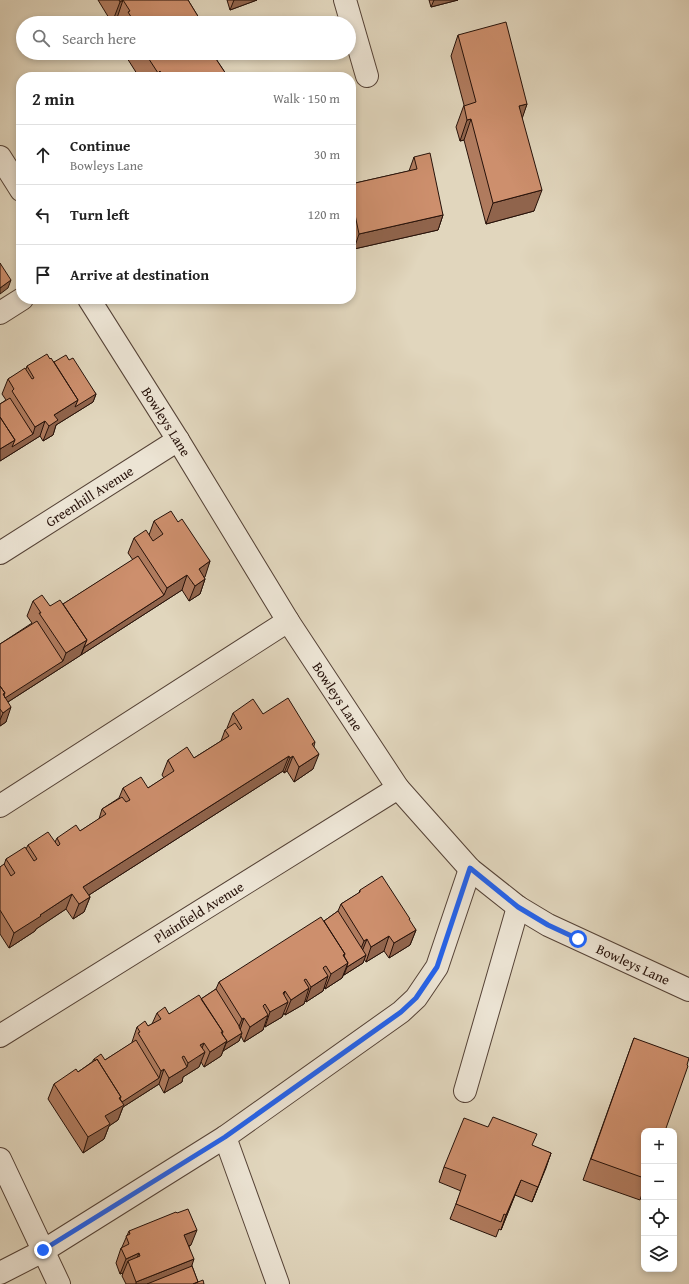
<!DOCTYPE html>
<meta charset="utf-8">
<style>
body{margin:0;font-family:"Gentium Book Plus",serif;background:#f6f6f6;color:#222}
.controls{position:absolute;right:12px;bottom:12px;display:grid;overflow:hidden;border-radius:8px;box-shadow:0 2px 6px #0003}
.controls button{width:36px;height:36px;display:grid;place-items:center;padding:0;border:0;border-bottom:1px solid #e0e0e0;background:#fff;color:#222;font:20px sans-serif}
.stop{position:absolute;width:12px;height:12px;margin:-9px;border:3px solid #2563eb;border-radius:50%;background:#fff}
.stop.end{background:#2563eb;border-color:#fff;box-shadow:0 1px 4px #0008}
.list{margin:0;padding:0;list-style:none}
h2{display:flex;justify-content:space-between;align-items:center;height:52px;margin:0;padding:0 16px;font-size:17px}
h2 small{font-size:13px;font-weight:400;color:#767676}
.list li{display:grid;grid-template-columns:26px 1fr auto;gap:12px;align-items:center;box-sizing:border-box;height:60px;padding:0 16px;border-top:1px solid #e0e0e0}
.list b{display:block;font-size:15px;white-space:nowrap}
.list p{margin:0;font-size:13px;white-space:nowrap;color:#767676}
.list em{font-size:13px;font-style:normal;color:#767676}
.icon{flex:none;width:22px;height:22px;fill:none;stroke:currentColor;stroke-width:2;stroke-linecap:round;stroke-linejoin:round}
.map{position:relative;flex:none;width:689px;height:1284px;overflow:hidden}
.search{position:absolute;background:#fff;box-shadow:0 2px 6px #0003;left:16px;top:16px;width:340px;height:44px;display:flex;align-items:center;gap:10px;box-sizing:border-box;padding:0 14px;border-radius:22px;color:#767676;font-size:15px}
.panel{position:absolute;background:#fff;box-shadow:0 2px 6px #0003;left:16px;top:72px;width:340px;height:232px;border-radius:16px}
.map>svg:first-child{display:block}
</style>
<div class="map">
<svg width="689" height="1284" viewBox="0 0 689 1284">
<rect width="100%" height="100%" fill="#e1d6bd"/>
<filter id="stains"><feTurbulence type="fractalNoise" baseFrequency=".005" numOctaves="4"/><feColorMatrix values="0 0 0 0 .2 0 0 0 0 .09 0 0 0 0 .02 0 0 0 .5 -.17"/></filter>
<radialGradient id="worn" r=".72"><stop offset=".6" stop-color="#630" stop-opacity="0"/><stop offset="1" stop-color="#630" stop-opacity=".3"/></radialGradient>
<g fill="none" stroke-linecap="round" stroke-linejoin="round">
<defs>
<g id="minor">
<path d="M345 0 367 76"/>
<path d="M0 157 21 190"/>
<path id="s1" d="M89 299 178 440 288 621 398 788 470 869 518 907 548 925 689 990"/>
<path d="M0 313 22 299"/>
<path id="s2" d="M0 553 178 440"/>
<path d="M0 806 288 621"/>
<path id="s3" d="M0 1036 398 788"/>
<path d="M465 1091 518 907"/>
<path d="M225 1137 278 1284"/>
<path d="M0 1159 59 1284"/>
<path d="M0 1273 43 1251 225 1137 401 1012 416 998 437 967 470 869"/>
</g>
</defs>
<use href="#minor" stroke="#554236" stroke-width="24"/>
<use href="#minor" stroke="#ece4d4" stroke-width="22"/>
</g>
<path fill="#b07b5e" stroke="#261109" d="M98 0H188L199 18 198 23H117L116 21 112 23Z
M227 0H257L230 10Z
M429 0H458L431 7Z
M458 35 527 104 522 117 534 211 486 224 464 140 460 141 456 127 464 105 451 56Z
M129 53H212L228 77H139L127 58Z
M414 157 443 215 438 230 354 249 351 236V184L409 171Z
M50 359 54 362 69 360 96 394 93 402 56 425 53 435 43 441 40 436 0 461V404L6 400 2 394 8 379 26 369 27 366Z
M154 521 178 522 210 561 204 577 205 579 200 594 189 601 182 590 8 702 6 722 0 726V644L32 623 27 616 33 601 50 606 63 604 133 560 128 553 134 538 149 535Z
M233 713 263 714 315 742 314 746 313 769 294 782 287 771 284 773 283 771 89 895 90 897 84 912 73 919 66 909 36 929 35 931 9 948 0 934V867L4 865 6 859 26 849 28 845 55 842 57 838 80 831 99 819 102 809 119 798 123 788H148L164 778 162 775 168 760 194 758 221 741 225 730 228 729 227 728Z
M360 890 409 921 416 930 410 945 389 958 384 951 366 962 364 959 363 963 344 975V974L342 978 325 989 324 987 323 991 306 1002 305 1001 304 1004 285 1015 284 1013 282 1017 265 1027 264 1026 263 1030 244 1042 241 1036 239 1041 223 1051 221 1056 204 1067 201 1062 199 1067 183 1077 182 1082 164 1093 159 1084 156 1086 123 1107 118 1120 109 1126 104 1139 83 1153 48 1099 54 1084 78 1072 92 1062 94 1059 105 1060 132 1043V1042L137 1027 148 1026 152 1024 157 1013 169 1014 201 999 216 989 219 982 324 921 338 911 341 904 359 893Z
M634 1038 687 1065 644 1131V1188L640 1200 583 1180Z
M532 1146 551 1153 532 1202 515 1195 501 1230 499 1229 496 1237 450 1219 461 1191 439 1182 444 1167Z
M129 1231 191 1245 189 1246 192 1266 198 1282 204 1284H126L122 1276 123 1273 120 1274 116 1263 121 1248 122 1247Z"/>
<path fill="#90644c" stroke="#261109" d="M123 0 116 21 112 23 120 2Z
M234 0H257L230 10Z
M434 0H458L431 7Z
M199 18 198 23H193Z
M160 71 158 77H156L158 73Z
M527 104 520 125 519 106Z
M471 119 464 140 460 141 467 120Z
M542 190 534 211 486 224 493 203Z
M443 215 438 230 354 249 359 234Z
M11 280 8 288 0 294V288Z
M96 394 93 402 56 425 53 435 43 441 49 426 54 415 78 400Z
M45 421 40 436 0 461V449L15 440 33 434 35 427Z
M210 561 205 577 193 584 199 569Z
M187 575 182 590 81 655 84 647 164 595 167 588Z
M205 579 200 594 189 601 195 586Z
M87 640 81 655 0 707 3 694 63 661 66 653Z
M11 707 6 722 0 726V720L3 713Z
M319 754 313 769 294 782 299 767Z
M289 756 283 771 78 902 83 887Z
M293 756 287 771 284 773 290 758Z
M72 894 66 909 36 929 35 931 9 948 14 933 40 915Z
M90 897 84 912 73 919 79 904Z
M416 930 410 945 389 958 394 943Z
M389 936 384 951 366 962 371 947Z
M367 939 361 954 358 956 364 941Z
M345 954 348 963 342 978 325 989 331 974 343 955Z
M366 955 363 963 344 975 347 967Z
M328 976 323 991 306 1002 311 987Z
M309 988 304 1004 285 1015 291 1000Z
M285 991 280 1006 288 1002 282 1017 265 1027 270 1012 283 993Z
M268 1015 263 1030 244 1042 250 1027Z
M244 1018 239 1033 236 1034 242 1019Z
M242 1033 239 1041 223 1051 226 1043Z
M227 1041 221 1056 204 1067 210 1052Z
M204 1043 199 1056 205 1052 199 1067 183 1077 182 1082 164 1093 169 1078 187 1067 188 1063 200 1045Z
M164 1069 159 1084 123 1107 118 1120 109 1126 104 1139 83 1153 88 1137 119 1098 121 1097 118 1104 159 1078 161 1071Z
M551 1153 546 1168 532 1202 538 1187Z
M521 1180 501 1230 506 1215Z
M197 1230 191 1245 179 1250 184 1235Z
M139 1253 133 1268 128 1261 123 1273 120 1274 126 1259Z
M194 1259 189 1274 147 1284H136V1282Z"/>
<path fill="#cd8f6d" stroke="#261109" d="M119 0H188L199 18 193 23H135L128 12 130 11 123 0 120 2Z
M506 22 527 104 519 106 542 190 493 203 471 119 467 120 464 106 476 102 458 35Z
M145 53H212L228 77H164L160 71 158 73Z
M430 153 443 215 359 234 351 195V184L417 169 414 157Z
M0 263 11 280 0 288Z
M47 354 50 359 51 358 78 400 54 415 58 420 49 426 45 421 35 427 12 391 14 389 8 379 25 368 32 379 34 378 27 366Z
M66 355 69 360 73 358 96 394 75 407 78 400 54 362Z
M10 398 33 434 12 447 15 440 0 417V404Z
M0 417 15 440 0 449Z
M171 511 178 522 182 519 210 561 199 569 205 579 195 586 187 575 167 588 134 538 146 530 153 541 163 534 154 521Z
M138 556 164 595 84 647 87 640 63 604Z
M42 595 50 606 60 600 87 640 66 653 39 613H41L33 601Z
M37 621 63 661 5 698 4 695 5 693 0 686V644Z
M0 686 5 693 3 694 11 707 3 713 0 709Z
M288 698 315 742 312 744 319 754 299 767 293 756 290 758 289 756 83 887 90 897 79 904 72 894 40 915 41 916 14 933 0 910V867L4 864 11 876 15 873 6 859 25 847 34 861 37 859 28 845 48 832 58 846 60 844 57 838 76 825 80 831 106 814 102 809 122 797 126 802 130 800 123 788 141 777 148 788 174 771 168 760 187 747 194 758 229 736 225 730 235 723 240 730 242 728 233 713 253 699 263 714Z
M382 876 410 919H409L416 930 394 943 389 936 371 947 367 939 364 941 341 904 360 892V890Z
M338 911 366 955 347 967V966L348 963 344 956 345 954 324 921Z
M321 917 345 954 343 955 348 963 331 974 326 966 324 967 323 968 328 976 311 987 306 979 304 980 309 988 291 1000 285 991 283 993 288 1002 270 1012 265 1004 263 1006 268 1015 250 1027 244 1018 242 1019 219 982Z
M216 989 239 1026V1027L242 1033 226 1043 227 1041 222 1034 223 1032 201 999Z
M199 995 223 1032H221L227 1041 210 1052 204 1043 200 1045 205 1052 188 1063 184 1056 182 1057 187 1067 169 1078 164 1069 161 1071 138 1033 140 1032 137 1027 145 1021 148 1026 161 1019 157 1013 165 1007 169 1014Z
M634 1038 689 1058 687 1065 688 1066 665 1131H644V1178L591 1159Z
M136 1040 159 1078 122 1102 120 1099 121 1097 97 1059 95 1061 94 1059 101 1054 105 1060Z
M97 1059 121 1097 119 1098 124 1105 105 1116 110 1124 88 1137 54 1084 76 1069 78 1072Z
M493 1117 537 1134 532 1145 551 1153 538 1187 521 1180 506 1215 504 1214 501 1222 456 1204 466 1175 444 1167 464 1118 488 1127Z
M188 1209 197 1230 184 1235 194 1259 136 1282 128 1261 140 1256 139 1253 126 1259 121 1248 129 1244 126 1236 130 1234 129 1231 176 1212 177 1213Z
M192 1266 198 1282 193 1284H147Z
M203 1280 204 1284H193Z"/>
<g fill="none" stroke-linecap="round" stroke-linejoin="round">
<path stroke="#2563eb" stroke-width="5" d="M43 1250 225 1137 401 1012 416 998 437 967 470 868 518 907 548 925 578 939"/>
</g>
<g text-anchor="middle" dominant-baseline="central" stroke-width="3" stroke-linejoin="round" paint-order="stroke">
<g font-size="14" fill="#261109" stroke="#ece4d4">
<text stroke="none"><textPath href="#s1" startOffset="145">Bowleys Lane</textPath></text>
<text stroke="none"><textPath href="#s2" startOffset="106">Greenhill Avenue</textPath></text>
<text stroke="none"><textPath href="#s1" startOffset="469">Bowleys Lane</textPath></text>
<text stroke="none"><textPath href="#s3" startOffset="234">Plainfield Avenue</textPath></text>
<text stroke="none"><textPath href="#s1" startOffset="877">Bowleys Lane</textPath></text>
</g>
</g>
<rect width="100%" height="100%" filter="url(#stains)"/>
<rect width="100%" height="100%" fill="url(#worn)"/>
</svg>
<div class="controls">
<button>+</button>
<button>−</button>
<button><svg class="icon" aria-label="locate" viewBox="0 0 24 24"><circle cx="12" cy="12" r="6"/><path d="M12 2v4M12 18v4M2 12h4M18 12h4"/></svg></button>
<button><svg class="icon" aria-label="layers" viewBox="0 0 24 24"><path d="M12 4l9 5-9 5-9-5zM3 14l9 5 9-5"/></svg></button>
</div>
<div class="stop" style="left:578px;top:939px"></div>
<div class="stop end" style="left:43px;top:1250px"></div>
<div class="search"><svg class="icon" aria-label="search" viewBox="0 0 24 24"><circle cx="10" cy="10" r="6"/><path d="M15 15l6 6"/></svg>Search here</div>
<section class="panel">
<h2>2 min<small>Walk · 150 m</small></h2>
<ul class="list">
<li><svg class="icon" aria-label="ahead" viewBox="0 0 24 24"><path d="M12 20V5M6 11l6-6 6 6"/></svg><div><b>Continue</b><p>Bowleys Lane</p></div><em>30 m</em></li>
<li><svg class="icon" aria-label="left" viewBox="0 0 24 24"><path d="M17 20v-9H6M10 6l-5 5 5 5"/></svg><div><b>Turn left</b></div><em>120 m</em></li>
<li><svg class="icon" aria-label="arrive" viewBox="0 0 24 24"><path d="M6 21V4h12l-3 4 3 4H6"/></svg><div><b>Arrive at destination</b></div></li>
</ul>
</section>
</div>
